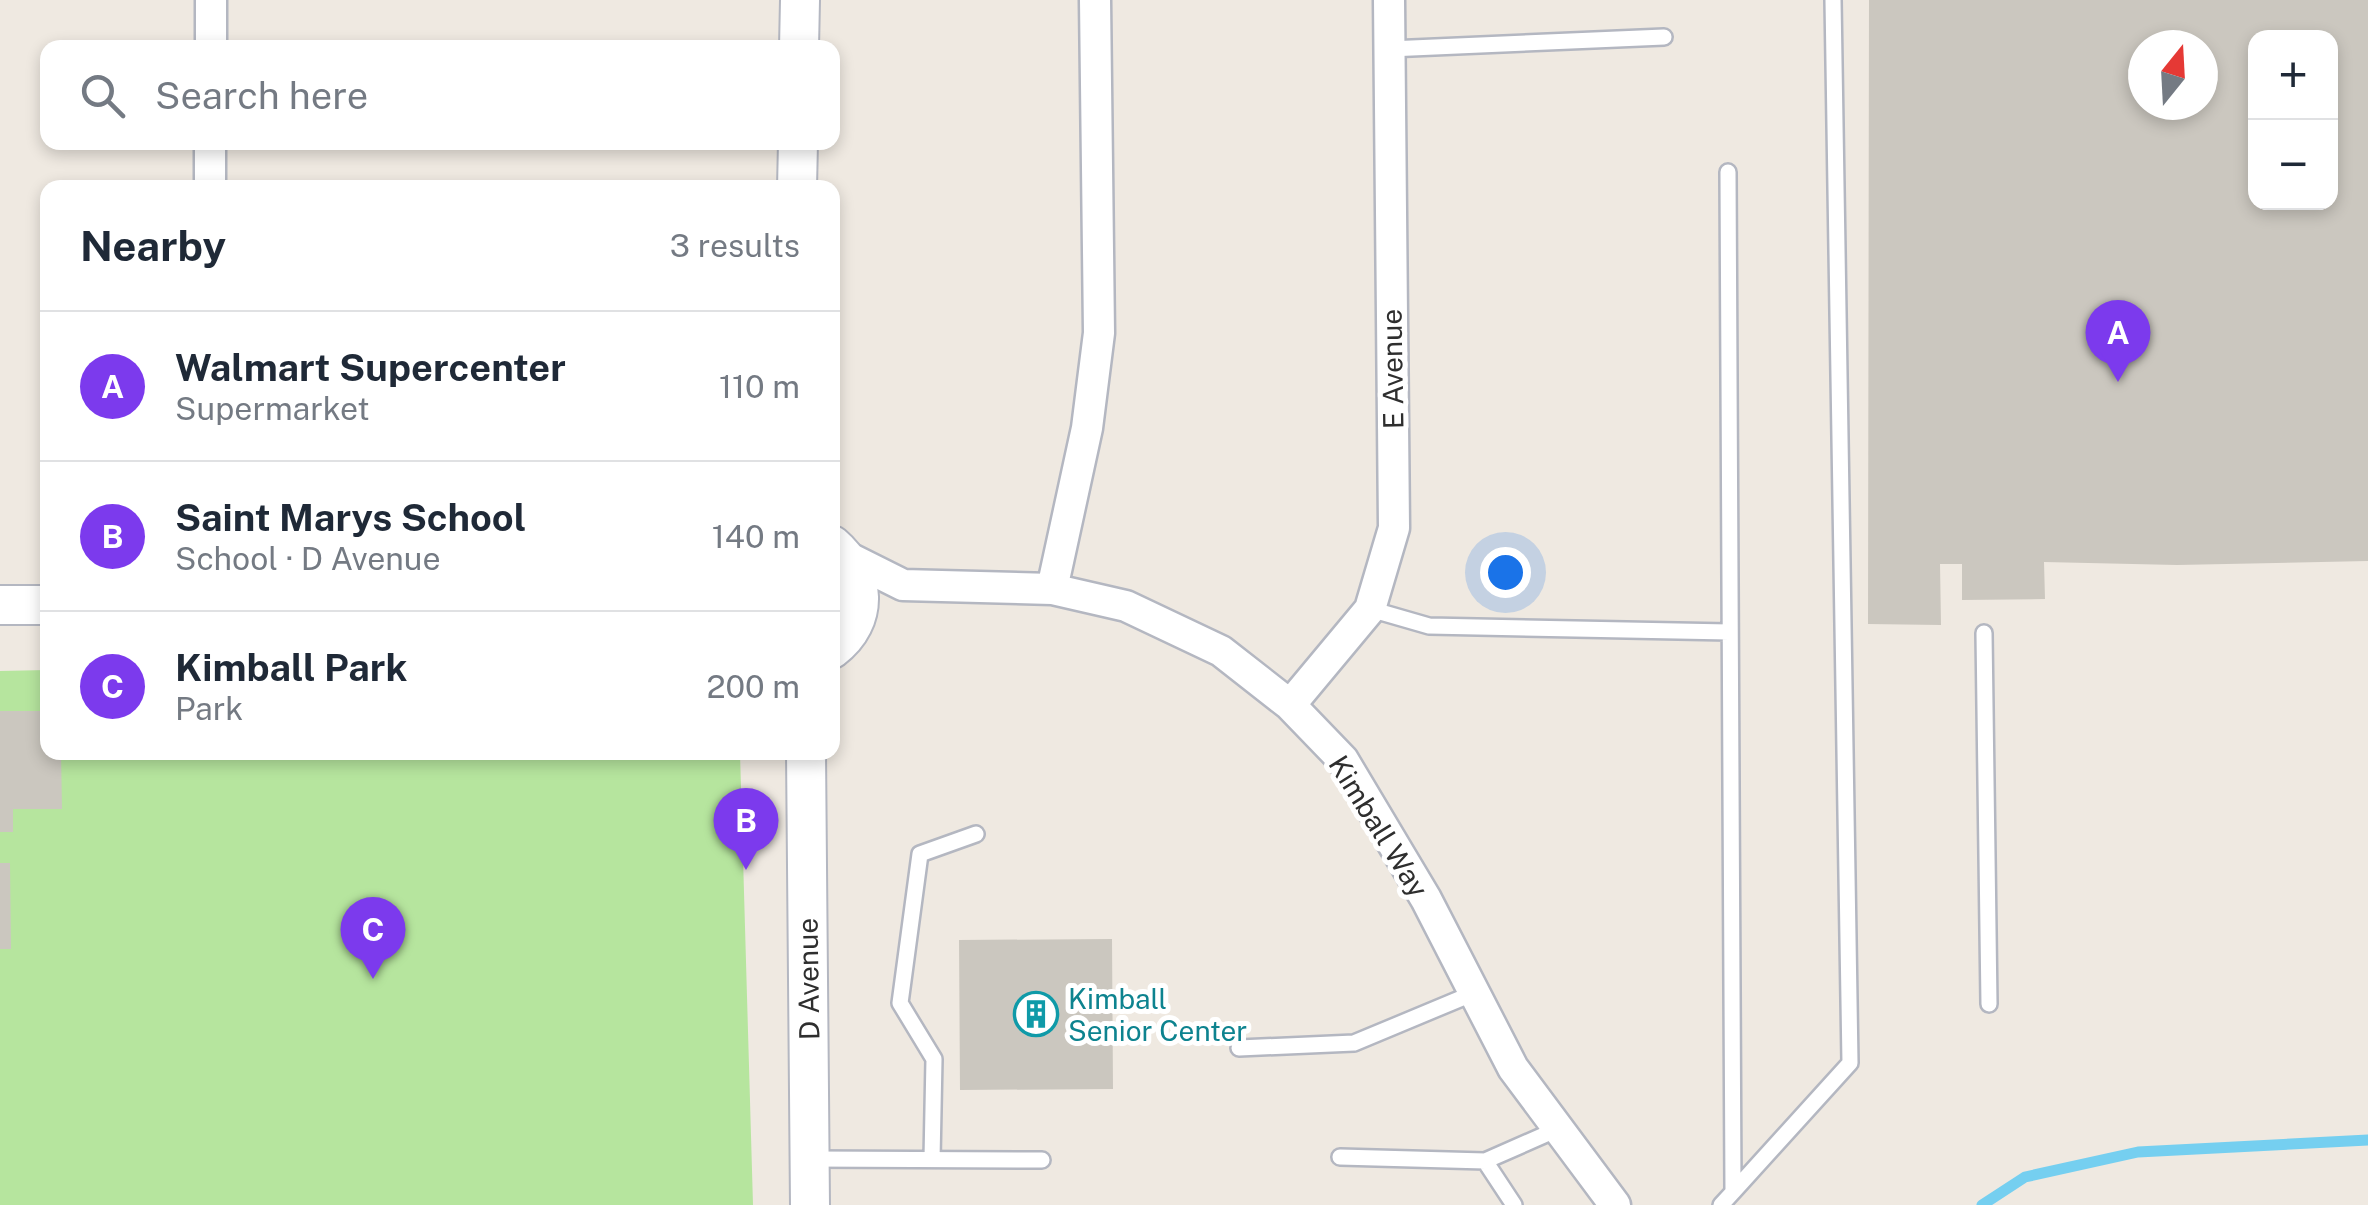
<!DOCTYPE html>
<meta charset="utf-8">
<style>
body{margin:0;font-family:"Public Sans",sans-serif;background:#f6f6f7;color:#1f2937}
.controls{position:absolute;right:30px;top:30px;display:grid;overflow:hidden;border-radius:20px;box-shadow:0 5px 15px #0003}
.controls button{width:90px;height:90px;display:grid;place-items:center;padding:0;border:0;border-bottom:2px solid #e0e1e3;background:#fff;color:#1f2937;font:50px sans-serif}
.compass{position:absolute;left:2128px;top:30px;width:90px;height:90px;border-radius:50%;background:#fff;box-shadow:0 5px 15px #0003;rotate:18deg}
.you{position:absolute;left:1505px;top:572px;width:35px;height:35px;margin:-25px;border:8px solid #fff;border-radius:50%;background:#1a73e8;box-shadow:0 0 0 15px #1a73e833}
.badge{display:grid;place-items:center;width:65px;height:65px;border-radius:50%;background:#7c3aed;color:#fff;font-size:32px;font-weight:700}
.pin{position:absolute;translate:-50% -82px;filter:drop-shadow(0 2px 5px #0008)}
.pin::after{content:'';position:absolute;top:52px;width:35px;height:30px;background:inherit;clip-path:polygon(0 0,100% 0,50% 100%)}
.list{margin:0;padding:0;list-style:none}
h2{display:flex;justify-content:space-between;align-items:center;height:130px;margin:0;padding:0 40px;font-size:42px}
h2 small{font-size:32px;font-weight:400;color:#747a83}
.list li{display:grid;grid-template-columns:65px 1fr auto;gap:30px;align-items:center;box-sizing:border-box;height:150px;padding:0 40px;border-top:2px solid #e0e1e3}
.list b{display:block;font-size:38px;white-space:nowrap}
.list p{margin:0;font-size:32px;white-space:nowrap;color:#747a83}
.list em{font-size:32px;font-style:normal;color:#747a83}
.icon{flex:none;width:55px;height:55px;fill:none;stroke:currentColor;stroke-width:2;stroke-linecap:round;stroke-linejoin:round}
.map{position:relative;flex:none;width:2368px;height:1205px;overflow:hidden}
.search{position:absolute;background:#fff;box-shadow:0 5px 15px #0003;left:40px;top:40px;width:800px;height:110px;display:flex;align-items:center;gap:25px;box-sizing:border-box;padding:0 35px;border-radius:20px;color:#747a83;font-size:38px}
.panel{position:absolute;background:#fff;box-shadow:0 5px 15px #0003;left:40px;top:180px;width:800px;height:580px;border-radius:20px}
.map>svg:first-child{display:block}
</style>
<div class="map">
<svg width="2368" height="1205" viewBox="0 0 2368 1205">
<rect width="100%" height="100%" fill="#efe9e1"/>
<path fill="#b6e59e" d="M47 670 48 752 740 753 753 1205H0V671Z"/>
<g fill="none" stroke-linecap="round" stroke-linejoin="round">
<path stroke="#75cff0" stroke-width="11" d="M1982 1205 2025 1177 2138 1152 2368 1140"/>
</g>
<path fill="#cbc7bf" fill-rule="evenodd" d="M1869 0H2368V561L2177 565 2044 562 2045 599 1962 600V564H1940L1941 625 1868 624ZM2256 38H2330V202H2256ZM2143 45H2203V105H2143Z
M0 711H44V742H48V752H61L62 809H13V832H0Z
M0 863H10L11 949H0Z
M1112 939 1113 1089 960 1090 959 940Z"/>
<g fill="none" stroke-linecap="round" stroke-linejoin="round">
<defs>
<path id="service" d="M1389 49 1664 37
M1370 609 1429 626 1729 632
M1984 633 1989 1004
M1239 1048 1354 1043 1474 993
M1340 1157 1485 1161 1560 1128
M811 1159 1042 1160
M932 1159 934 1059 900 1003 920 854 976 834
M1485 1161 1514 1205
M1733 1192 1850 1063 1833 0
M1721 1205 1733 1192 1728 172"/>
<path id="minor" d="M211 48V0
M210 188V142
M843 555 903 585 1052 589 1126 606 1221 651 1290 705 1343 760 1426 899 1513 1068 1615 1205
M1052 589 1087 428 1099 333 1095 0
M1290 705 1370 609 1394 528 1389 0"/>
<path id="tertiary" d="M799 48 800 0
M797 188 798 142
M832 545C866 574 870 620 832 649
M0 605H48
M806 752 810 1205"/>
</defs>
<use href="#service" stroke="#b4b7c1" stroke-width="20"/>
<use href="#minor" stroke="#b4b7c1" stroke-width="35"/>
<use href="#tertiary" stroke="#b4b7c1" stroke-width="42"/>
<use href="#service" stroke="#fff" stroke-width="15"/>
<use href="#minor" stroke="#fff" stroke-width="30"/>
<use href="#tertiary" stroke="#fff" stroke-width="38"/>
</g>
<defs>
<symbol id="building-ring" viewBox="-11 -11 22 22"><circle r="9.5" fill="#fff" stroke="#0f9aa8" stroke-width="1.5"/><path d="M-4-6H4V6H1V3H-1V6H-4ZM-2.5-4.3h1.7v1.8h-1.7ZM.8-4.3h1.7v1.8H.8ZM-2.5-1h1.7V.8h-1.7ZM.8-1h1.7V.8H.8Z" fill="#0f9aa8"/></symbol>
</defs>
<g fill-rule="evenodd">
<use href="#building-ring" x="1011" y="989" width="50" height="50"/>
</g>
<g text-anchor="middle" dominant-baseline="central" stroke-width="10" stroke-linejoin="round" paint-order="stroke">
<g font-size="28" fill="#2e2e2e" stroke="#fff">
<text transform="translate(1392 369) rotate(-91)">E Avenue</text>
<text transform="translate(1379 826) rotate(58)">Kimball Way</text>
<text transform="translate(808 979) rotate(-91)">D Avenue</text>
</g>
<g font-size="28" fill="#0d838f" stroke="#fff" text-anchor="start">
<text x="1068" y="998">Kimball<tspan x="1068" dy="32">Senior Center</tspan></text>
</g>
</g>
</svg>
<div class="controls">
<button>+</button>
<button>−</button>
</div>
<svg class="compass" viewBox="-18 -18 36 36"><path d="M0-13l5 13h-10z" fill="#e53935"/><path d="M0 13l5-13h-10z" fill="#747a83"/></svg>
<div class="you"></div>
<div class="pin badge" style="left:2118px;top:382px">A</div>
<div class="pin badge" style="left:746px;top:870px">B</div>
<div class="pin badge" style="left:373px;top:979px">C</div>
<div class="search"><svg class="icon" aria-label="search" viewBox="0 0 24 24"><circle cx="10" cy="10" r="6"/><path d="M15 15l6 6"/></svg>Search here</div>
<section class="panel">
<h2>Nearby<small>3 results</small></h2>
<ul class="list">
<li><span class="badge">A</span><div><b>Walmart Supercenter</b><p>Supermarket</p></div><em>110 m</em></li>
<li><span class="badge">B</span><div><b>Saint Marys School</b><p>School · D Avenue</p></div><em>140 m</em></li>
<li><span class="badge">C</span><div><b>Kimball Park</b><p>Park</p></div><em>200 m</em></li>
</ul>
</section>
</div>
